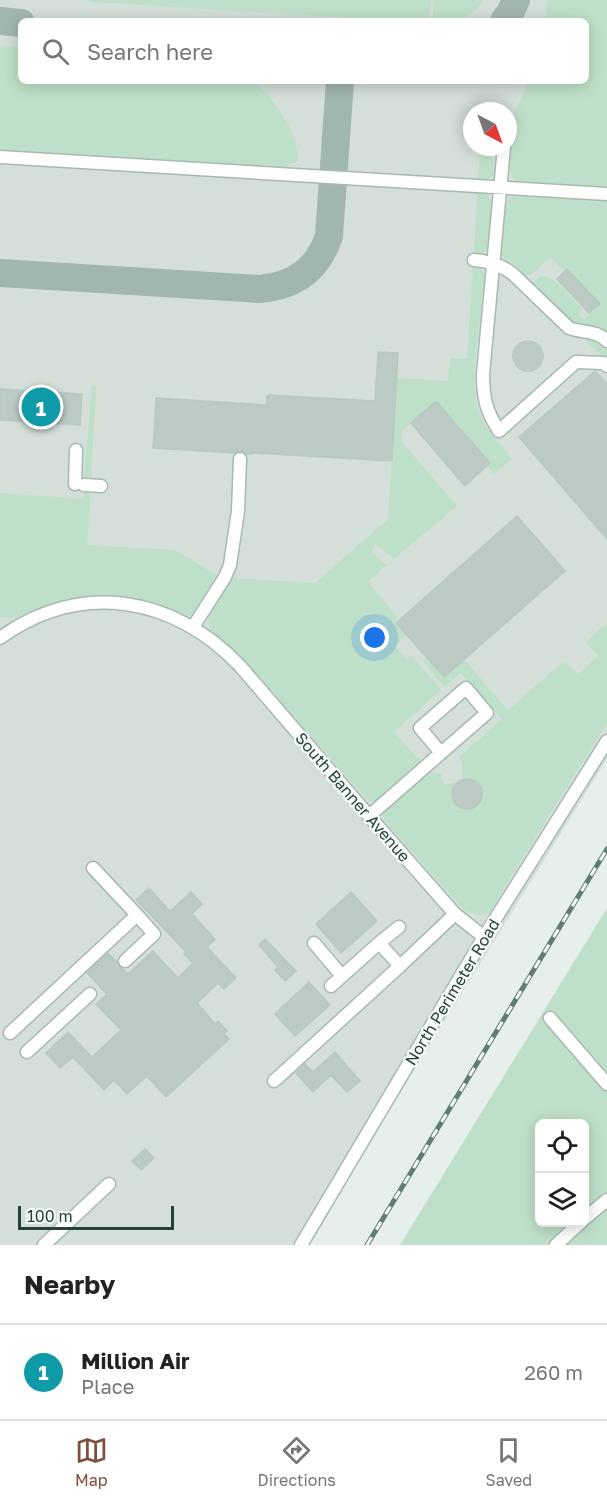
<!DOCTYPE html>
<style>
body{margin:0;font-family:"Golos Text",sans-serif;background:#f2f2f2;color:#222}
.controls{position:absolute;right:18px;bottom:18px;display:grid;overflow:hidden;border-radius:9px;box-shadow:0 3px 15px #0003}
.controls button{width:54px;height:54px;display:grid;place-items:center;padding:0;border:0;border-bottom:2px solid #e0e0e0;background:#fff;color:#222;font:30px sans-serif}
.compass{position:absolute;left:463px;top:102px;width:54px;height:54px;border-radius:50%;background:#fff;box-shadow:0 3px 15px #0003;rotate:139deg}
.scale{position:absolute;left:18px;bottom:15px;width:156px;box-sizing:border-box;padding-left:6px;border:3px solid #24423a;border-top:0;font-size:16px;line-height:21px;white-space:nowrap;color:#24423a;-webkit-text-stroke:4px #f7fbf9;paint-order:stroke}
.you{position:absolute;left:375px;top:638px;width:21px;height:21px;margin:-15px;border:4px solid #fff;border-radius:50%;background:#1a73e8;box-shadow:0 0 0 9px #1a73e833}
.badge{display:grid;place-items:center;width:39px;height:39px;border-radius:50%;background:#804e3d;color:#fff;font-size:20px;font-weight:700}
.pin{position:absolute;translate:-50% -50%;border:3px solid #fff;box-shadow:0 2px 6px #0006}
.list{margin:0;padding:0;list-style:none}
h2{display:flex;justify-content:space-between;align-items:center;height:78px;margin:0;padding:0 24px;font-size:26px}
h2 small{font-size:20px;font-weight:400;color:#767676}
.list li{display:grid;grid-template-columns:39px 1fr auto;gap:18px;align-items:center;box-sizing:border-box;height:96px;padding:0 24px;border-top:2px solid #e0e0e0}
.list b{display:block;font-size:22px;white-space:nowrap}
.list p{margin:0;font-size:20px;white-space:nowrap;color:#767676}
.list em{font-size:20px;font-style:normal;color:#767676}
.icon{flex:none;width:33px;height:33px;fill:none;stroke:currentColor;stroke-width:2;stroke-linecap:round;stroke-linejoin:round}
.map{position:relative;flex:none;width:607px;height:1245px;overflow:hidden}
.search{position:absolute;background:#fff;box-shadow:0 3px 15px #0003;left:18px;right:18px;top:18px;height:66px;display:flex;align-items:center;gap:15px;box-sizing:border-box;padding:0 21px;border-radius:9px;color:#767676;font-size:22px}
.sheet{height:174px;background:#fff}
nav{display:flex;justify-content:space-around;align-items:center;box-sizing:border-box;height:84px;border-top:2px solid #e0e0e0;background:#fff;font-size:16px;color:#767676}
nav a{display:grid;justify-items:center;gap:3px}
nav .on{color:#804e3d}
.map>svg:first-child{display:block}
</style>
<div class="map">
<svg width="607" height="1245" viewBox="0 0 607 1245">
<rect width="100%" height="100%" fill="#e6efeb"/>
<path fill="#d4dfda" fill-rule="evenodd" d="M0 0H607V759L380 1125 310 1245H0ZM21 21H586V81H21ZM472 111H508V147H472Z"/>
<path fill="#bfe0c8" fill-rule="evenodd" d="M84 0H431L429 21H401L92 2Z
M433 0H484C469 22 457 21 433 21Z
M547 0H607V188L521 183 516 181 509 171 514 113 529 81H586V21H545Z
M0 46 21 47V81H253C273 96 300 135 298 161L283 168 0 150Z
M480 149 486 150C494 158 497 165 493 176L486 181H478Z
M477 192C483 193 487 193 490 198 494 205 489 238 488 248 484 254 481 255 474 255Z
M515 193 607 199V361L536 291C535 286 533 282 538 278 549 268 575 301 583 309L578 314 584 320 599 305 550 257 531 275 523 276 520 275 504 260 501 252 505 210 508 200Z
M473 264 481 267 485 273C484 312 465 383 481 417 488 432 501 445 512 459L494 474 487 466 490 463 437 402 401 432 402 442 457 506 394 559 375 544 371 552 387 565 368 582 398 618 394 622 406 636 395 646 407 660 412 656 441 690 394 732 421 762 376 801 369 802 240 656 212 631 208 624V618L232 578 315 583 388 519 397 378 448 381 450 358 467 359Z
M92 386H96L91 480H84Z
M91 488 87 545 175 550 217 575 218 577 195 614 192 616 185 615 166 607 139 599 105 596 83 597 64 601 38 609 17 617H0V493L83 499 84 489Z
M607 623V723L504 888C492 912 491 922 463 909L385 821 383 816 385 810 426 772 440 773 442 775 441 780 445 784 456 783C438 813 484 818 482 793 481 788 479 784 475 782 471 779 466 779 462 777V763L459 757 502 719 461 673 444 687 423 661 426 658 443 677 463 658 508 710 562 663H567L578 675 598 656 587 644V641Z
M607 908V1245H400ZM540 1124H584V1222H540Z"/>
<g fill="none" stroke-linecap="round" stroke-linejoin="round">
<path stroke="#a2b6b0" stroke-width="28" d="M0 21 21 23
M504 21 510 13 516 0
M0 273 260 289C295 286 318 269 329 236L340 81"/>
</g>
<path fill="#bbcac4" stroke="#b8c9c2" stroke-width="1.5" d="M567 269 600 304 589 313 557 279Z
M513 356a15 15 0 1 1 30 0a15 15 0 1 1-30 0Z
M378 352 398 353 392 461 252 453V454H246L241 451 235 453 153 448 156 398 266 405 267 396 269 397V395L375 401Z
M595 371 607 384V539L519 437Z
M0 389 82 394 80 425 0 420Z
M436 401 490 463 465 486 411 423Z
M517 516 565 571 444 677 396 623Z
M452 794a15 15 0 1 1 30 0a15 15 0 1 1-30 0Z
M149 888 170 911 191 892 202 904 192 914 215 939 207 947 236 978 224 989 218 983 197 1003 215 1024 218 1021 227 1031 224 1034 229 1039 166 1097 147 1076 127 1094 114 1080 104 1090 73 1057 60 1068 46 1053 68 1032 92 1057 121 1030 96 1004 107 994 87 973 108 953 117 962 119 966 128 974 153 951 178 978 193 963 184 954 186 952 136 900Z
M351 892 377 921 341 953 316 924Z
M265 939 296 971 285 981 275 970 278 967 259 945Z
M309 982 330 1005 295 1036 275 1014Z
M335 1052 360 1081 347 1092 331 1075 313 1092 296 1073 305 1064 313 1072Z
M145 1149 154 1158 141 1170 132 1161Z"/>
<g fill="none" stroke-linecap="round" stroke-linejoin="round">
<defs>
<path id="minor" d="M504 147 483 374C483 398 486 411 499 431L576 362 604 363 607 366
M0 157 607 194
M474 260C489 261 501 265 513 274L569 328C582 333 597 330 607 341
M75 484 76 450
M84 485 101 486
M193 627 225 577 230 565 238 511 240 459
M0 638C80 580 174 596 240 666L369 816 455 914 484 937
M369 816 441 753 420 728 466 688 487 713 441 753
M399 927 379 943 400 966 455 914
M314 943 342 976
M125 961 154 934 137 915
M331 986 379 943
M550 1018 607 1084
M10 1033 137 915 93 868
M27 1052 90 994
M274 1081 400 966
M584 1219 607 1200
M44 1245 109 1184
M301 1245 484 937 607 741
M556 1245 581 1222"/>
</defs>
<use href="#minor" stroke="#a8b8b2" stroke-width="15"/>
<use href="#minor" stroke="#fff" stroke-width="12"/>
<defs>
<path id="rail" d="M367 1245 607 849"/>
</defs>
<use href="#rail" stroke="#5f7d75" stroke-width="5"/>
<use href="#rail" stroke="#f7fbf9" stroke-width="3" stroke-dasharray="9" stroke-linecap="butt"/>
</g>
<g text-anchor="middle" dominant-baseline="central" stroke-width="4.5" stroke-linejoin="round" paint-order="stroke">
<g font-size="16" fill="#24423a" stroke="#f7fbf9">
<text transform="translate(353 797) rotate(49)">South Banner Avenue</text>
<text transform="translate(452 992) rotate(-59)">North Perimeter Road</text>
</g>
</g>
</svg>
<div class="controls">
<button><svg class="icon" aria-label="locate" viewBox="0 0 24 24"><circle cx="12" cy="12" r="6"/><path d="M12 2v4M12 18v4M2 12h4M18 12h4"/></svg></button>
<button><svg class="icon" aria-label="layers" viewBox="0 0 24 24"><path d="M12 4l9 5-9 5-9-5zM3 14l9 5 9-5"/></svg></button>
</div>
<svg class="compass" viewBox="-18 -18 36 36"><path d="M0-13l5 13h-10z" fill="#e53935"/><path d="M0 13l5-13h-10z" fill="#767676"/></svg>
<div class="scale">100 m</div>
<div class="you"></div>
<div class="pin badge" style="left:41px;top:407px;background:#0f9aa8">1</div>
<div class="search"><svg class="icon" aria-label="search" viewBox="0 0 24 24"><circle cx="10" cy="10" r="6"/><path d="M15 15l6 6"/></svg>Search here</div>
</div>
<section class="sheet">
<h2>Nearby<small></small></h2>
<ul class="list">
<li><span class="badge" style="background:#0f9aa8">1</span><div><b>Million Air</b><p>Place</p></div><em>260 m</em></li>
</ul>
</section>
<nav>
<a class="on"><svg class="icon" aria-label="map" viewBox="0 0 24 24"><path d="M3 6l6-2 6 2 6-2v14l-6 2-6-2-6 2zM9 4v14M15 6v14"/></svg>Map</a>
<a><svg class="icon" aria-label="directions" viewBox="0 0 24 24"><path d="M12 3l9 9-9 9-9-9zM9 14v-3h6M13 9l2 2-2 2"/></svg>Directions</a>
<a><svg class="icon" aria-label="saved" viewBox="0 0 24 24"><path d="M7 4h10v16l-5-4-5 4z"/></svg>Saved</a>
</nav>
